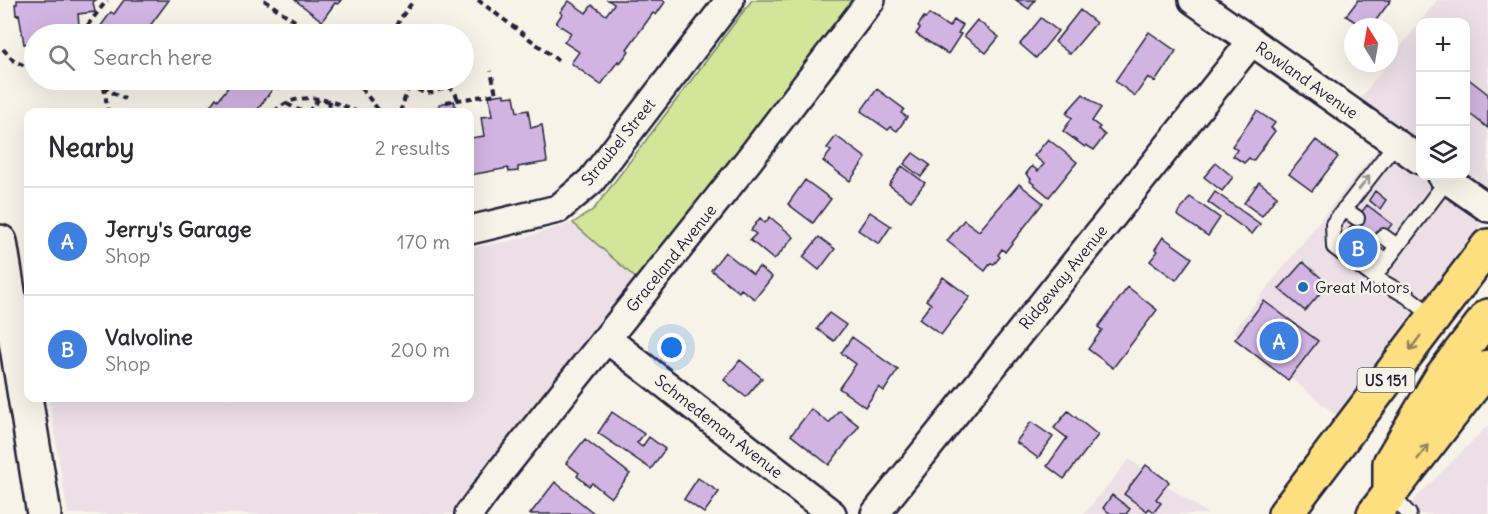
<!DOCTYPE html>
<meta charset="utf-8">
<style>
body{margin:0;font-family:Delius,sans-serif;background:#f2f2f3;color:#2b2b33}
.controls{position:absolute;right:18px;top:18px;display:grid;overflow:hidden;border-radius:12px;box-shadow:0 6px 24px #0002}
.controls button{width:54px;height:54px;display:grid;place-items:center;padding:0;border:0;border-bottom:2px solid #e1e1e2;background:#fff;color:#2b2b33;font:30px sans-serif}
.compass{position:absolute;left:1344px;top:18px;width:54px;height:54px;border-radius:50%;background:#fff;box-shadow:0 6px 24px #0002;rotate:349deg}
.you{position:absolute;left:672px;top:348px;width:21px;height:21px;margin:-15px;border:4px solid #fff;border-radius:50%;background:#1a73e8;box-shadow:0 0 0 9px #1a73e833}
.badge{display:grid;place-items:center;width:39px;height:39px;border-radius:50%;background:#1f6fb2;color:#fff;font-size:20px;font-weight:700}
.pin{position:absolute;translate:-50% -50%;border:3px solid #fff;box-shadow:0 2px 6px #0006}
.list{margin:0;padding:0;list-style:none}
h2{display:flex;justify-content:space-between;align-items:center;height:78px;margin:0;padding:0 24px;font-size:26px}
h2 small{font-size:20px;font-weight:400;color:#7c7c81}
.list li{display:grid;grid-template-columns:39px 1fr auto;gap:18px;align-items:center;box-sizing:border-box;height:108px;padding:0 24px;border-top:2px solid #e1e1e2}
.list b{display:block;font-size:22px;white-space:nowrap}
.list p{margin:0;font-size:20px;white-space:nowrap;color:#7c7c81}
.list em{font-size:20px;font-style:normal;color:#7c7c81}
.icon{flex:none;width:33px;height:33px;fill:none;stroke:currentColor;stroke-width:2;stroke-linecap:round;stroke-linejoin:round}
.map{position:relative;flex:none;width:1488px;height:514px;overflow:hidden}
.search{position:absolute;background:#fff;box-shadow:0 6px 24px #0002;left:24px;top:24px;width:450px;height:66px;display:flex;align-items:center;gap:15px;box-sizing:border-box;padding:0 21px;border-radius:33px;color:#7c7c81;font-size:22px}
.panel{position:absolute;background:#fff;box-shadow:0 6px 24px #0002;left:24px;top:108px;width:450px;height:294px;border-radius:12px}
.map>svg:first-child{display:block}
</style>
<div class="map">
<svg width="1488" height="514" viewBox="0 0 1488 514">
<rect width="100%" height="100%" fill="#f7f3e8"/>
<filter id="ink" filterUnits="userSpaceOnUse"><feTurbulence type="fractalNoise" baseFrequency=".0167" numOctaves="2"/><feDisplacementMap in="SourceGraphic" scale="12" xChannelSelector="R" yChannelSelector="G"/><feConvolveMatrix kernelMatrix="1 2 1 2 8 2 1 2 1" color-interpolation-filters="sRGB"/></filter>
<g filter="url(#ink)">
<path fill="#ece0e6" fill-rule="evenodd" d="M1437 0H1488V215L1337 416 1233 331 1396 125 1359 100ZM1420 22H1466V176H1420Z
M573 223 640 282 458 514H68L49 398H470V248L511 241Z
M1488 425V514H1402L1417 497Z
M1129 459 1208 514H1084Z"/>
<path fill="#d3e599" stroke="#7a846a" stroke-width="1.5" d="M752 0H854L640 282 573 223 594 209Z"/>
<path fill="#d1b4e2" stroke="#22223b" stroke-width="1.5" d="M17 0H96L93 2 95 12 78 14 79 25 61 28V34H34V42L24 44 19 14 16 15 15 4H17Z
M124 0H169L144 34H95L111 12 114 14Z
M295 0H341L338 4 335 3 322 21Z
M608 0H663L665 2 656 15 653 13 627 49 629 51 620 63 618 61 601 85 571 63 579 52 564 42 571 33 556 23 562 14 560 12 569 1 586 13 592 5 606 15 614 4Z
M1016 0H1035L1029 9Z
M1358 0H1391L1371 27H1363L1346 16Z
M1080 10 1096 23 1070 54 1055 42Z
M929 14 949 27 954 20 963 25 958 33 961 34 948 54 916 34 920 28 918 26 924 17 926 18Z
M1041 18 1058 31 1036 58 1020 44Z
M977 20 999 37 986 53 964 36Z
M1149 32 1176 51 1155 82 1148 77 1135 96 1115 81Z
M1466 77 1488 94V128L1466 111Z
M234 80H285L277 89 274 87 256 112H210L213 108 210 106 216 98 218 100Z
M877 89 904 109 901 113 907 117 897 131 891 127 888 130 861 111Z
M504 94V97L514 96 517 112 528 110 531 128 542 125 547 162 518 167V171L509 172 508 168 470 175V130L471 138 484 136 481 117 492 116 489 96Z
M1083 94 1101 108 1092 121 1100 127 1098 129 1105 135 1094 150 1086 145 1085 147 1063 131 1072 118 1066 113Z
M454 101 456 112H430L429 109 439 107V104Z
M1257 111 1275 123 1271 128 1275 131 1253 161 1249 158 1244 163 1233 156 1237 150 1232 146Z
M836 136 866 158 850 181 823 161 831 151 827 148Z
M1048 139 1077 162 1049 197 1030 181 1031 179 1026 174 1032 166 1038 171 1044 164 1034 156Z
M1316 140 1338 157 1312 191 1289 174Z
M913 153 930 165 921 177 904 164Z
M1216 163 1233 177 1222 191 1204 177Z
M902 166 925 183 911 201 889 185Z
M805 180 831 199 813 223 788 204Z
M1259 182 1277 196 1262 216 1244 203Z
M1019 184 1043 203 1005 252 1002 249 998 255 1000 257 994 264 991 263 985 271 947 241 964 220 979 231Z
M1375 191 1386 200 1380 209 1369 200Z
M1215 192 1260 224 1252 234 1208 202Z
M1190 197 1220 218 1208 236 1177 215Z
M1367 205 1392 224 1363 262 1338 243Z
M870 212 891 226 879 244 858 230Z
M770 217 794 237 774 260 750 240 756 234 751 230 760 218 765 223Z
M819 237 835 249 819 270 803 257Z
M1163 237 1192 258 1176 280 1150 261 1158 251 1155 249Z
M725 252 753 274 759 267 772 277 755 299 741 289 739 292 711 270Z
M1303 262 1328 284 1305 311 1279 289Z
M943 277 970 297 941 335 919 319 931 304 926 300Z
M1128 287 1157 310 1113 368 1088 349 1102 330 1098 327Z
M1264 301 1318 341 1288 380 1235 339Z
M829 313 846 325 834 341 817 329Z
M852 337 898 370 884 391 879 387 865 407 839 388 856 364 841 353Z
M740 360 762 378 746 397 724 380Z
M811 409 829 423 839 410 859 426 829 465 791 435Z
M1068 411 1098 435 1064 479 1047 466 1067 438 1054 428Z
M612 412 644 434 637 443 642 447 649 437 665 449 651 469 598 433Z
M1031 422 1053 437 1038 458 1016 442Z
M585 439 630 474 611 498 592 483 589 486 577 476 579 473 566 463Z
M1146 465 1169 482 1156 499 1161 503 1154 512 1149 508 1147 511 1124 494Z
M698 478 719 492 704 513 684 499Z
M555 482 595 514H530Z
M1112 495 1130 509 1126 514H1111L1103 508Z"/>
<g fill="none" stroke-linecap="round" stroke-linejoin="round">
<defs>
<path id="lane" d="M1344 209 1357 218
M1383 236 1397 246
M1371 251 1386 262
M1374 277 1334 247 1333 224 1396 143
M1434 317 1407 296 1374 277 1448 179
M1390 494 1409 514"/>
<path id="street" d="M1193 0 1420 160
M1442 176 1488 208
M470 230 558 209 591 181 730 0
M607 339 832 514
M469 514 501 471 748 161 871 0
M875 514 1252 41"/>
<path id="secondary" d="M0 242 44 514"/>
<path id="primary" d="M1390 494V463L1442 376 1488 316
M1285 514 1488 246
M1374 514 1488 367"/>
</defs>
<use href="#lane" stroke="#22223b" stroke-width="18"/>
<use href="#street" stroke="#22223b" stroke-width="32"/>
<use href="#secondary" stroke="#22223b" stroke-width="38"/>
<use href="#primary" stroke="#22223b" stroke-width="38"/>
<path stroke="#22223b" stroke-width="4" stroke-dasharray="6 4.5" stroke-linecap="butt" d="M264 0 314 34
M478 0 560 62
M81 34 107 0
M388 34 397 27
M404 34 397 27 400 19 414 0
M3 49 14 61 34 70
M95 80 115 94 125 99
M355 80 380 112
M410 82C432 111 448 68 458 100
M104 87 108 112
M329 101 331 112
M446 102 496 94 491 71
M287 104 303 112
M274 112C297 89 331 99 357 112
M308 112 319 99
M400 112 411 80"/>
<use href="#lane" stroke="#f7f3e8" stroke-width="14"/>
<use href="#street" stroke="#f7f3e8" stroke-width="27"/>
<use href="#secondary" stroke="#f7f3e8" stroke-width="33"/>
<use href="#primary" stroke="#fedf80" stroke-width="33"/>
</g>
<defs><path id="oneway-shaft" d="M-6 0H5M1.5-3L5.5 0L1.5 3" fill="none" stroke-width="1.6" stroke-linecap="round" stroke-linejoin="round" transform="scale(1.5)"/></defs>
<use stroke="#97959a" href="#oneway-shaft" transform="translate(1364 183) rotate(-52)"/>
<g stroke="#90805e">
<use href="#oneway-shaft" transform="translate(1415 343) rotate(127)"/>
<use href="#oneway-shaft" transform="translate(1423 452) rotate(-53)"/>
</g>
</g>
<circle fill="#1f6fb2" stroke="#f7f3e8" stroke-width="2" cx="1303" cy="287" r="6"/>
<g text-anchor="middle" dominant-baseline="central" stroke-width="5" stroke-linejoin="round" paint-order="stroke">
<rect fill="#f7f3e8" stroke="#62616f" stroke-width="1.5" x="1357.5" y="368" width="57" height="24" rx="4.5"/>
<g font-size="15" font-weight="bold" fill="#22223b">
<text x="1386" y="380">US 151</text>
</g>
<g font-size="16" fill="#22223b" stroke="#f7f3e8">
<text transform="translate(1307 80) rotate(35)">Rowland Avenue</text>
<text transform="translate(618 142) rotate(-51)">Straubel Street</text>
<text transform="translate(671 258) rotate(-51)">Graceland Avenue</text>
<text transform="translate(1063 277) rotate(-51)">Ridgeway Avenue</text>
<text transform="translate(719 426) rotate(38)">Schmedeman Avenue</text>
</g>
<g font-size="16" fill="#22223b" stroke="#f7f3e8" text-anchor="start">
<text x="1315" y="287">Great Motors</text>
</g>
</g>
</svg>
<div class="controls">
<button>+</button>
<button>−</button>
<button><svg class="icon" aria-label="layers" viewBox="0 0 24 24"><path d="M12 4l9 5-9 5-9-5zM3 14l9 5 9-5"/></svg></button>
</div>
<svg class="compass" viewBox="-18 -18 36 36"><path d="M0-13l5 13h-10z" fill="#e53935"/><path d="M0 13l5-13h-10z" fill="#7c7c81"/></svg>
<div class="you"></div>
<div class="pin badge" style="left:1279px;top:341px;background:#3f7fe0">A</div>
<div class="pin badge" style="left:1358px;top:248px;background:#3f7fe0">B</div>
<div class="search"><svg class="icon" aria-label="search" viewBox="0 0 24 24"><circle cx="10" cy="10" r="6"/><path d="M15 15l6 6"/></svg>Search here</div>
<section class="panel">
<h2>Nearby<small>2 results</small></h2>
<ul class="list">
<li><span class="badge" style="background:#3f7fe0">A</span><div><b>Jerry's Garage</b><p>Shop</p></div><em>170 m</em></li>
<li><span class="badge" style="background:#3f7fe0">B</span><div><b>Valvoline</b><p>Shop</p></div><em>200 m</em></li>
</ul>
</section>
</div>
